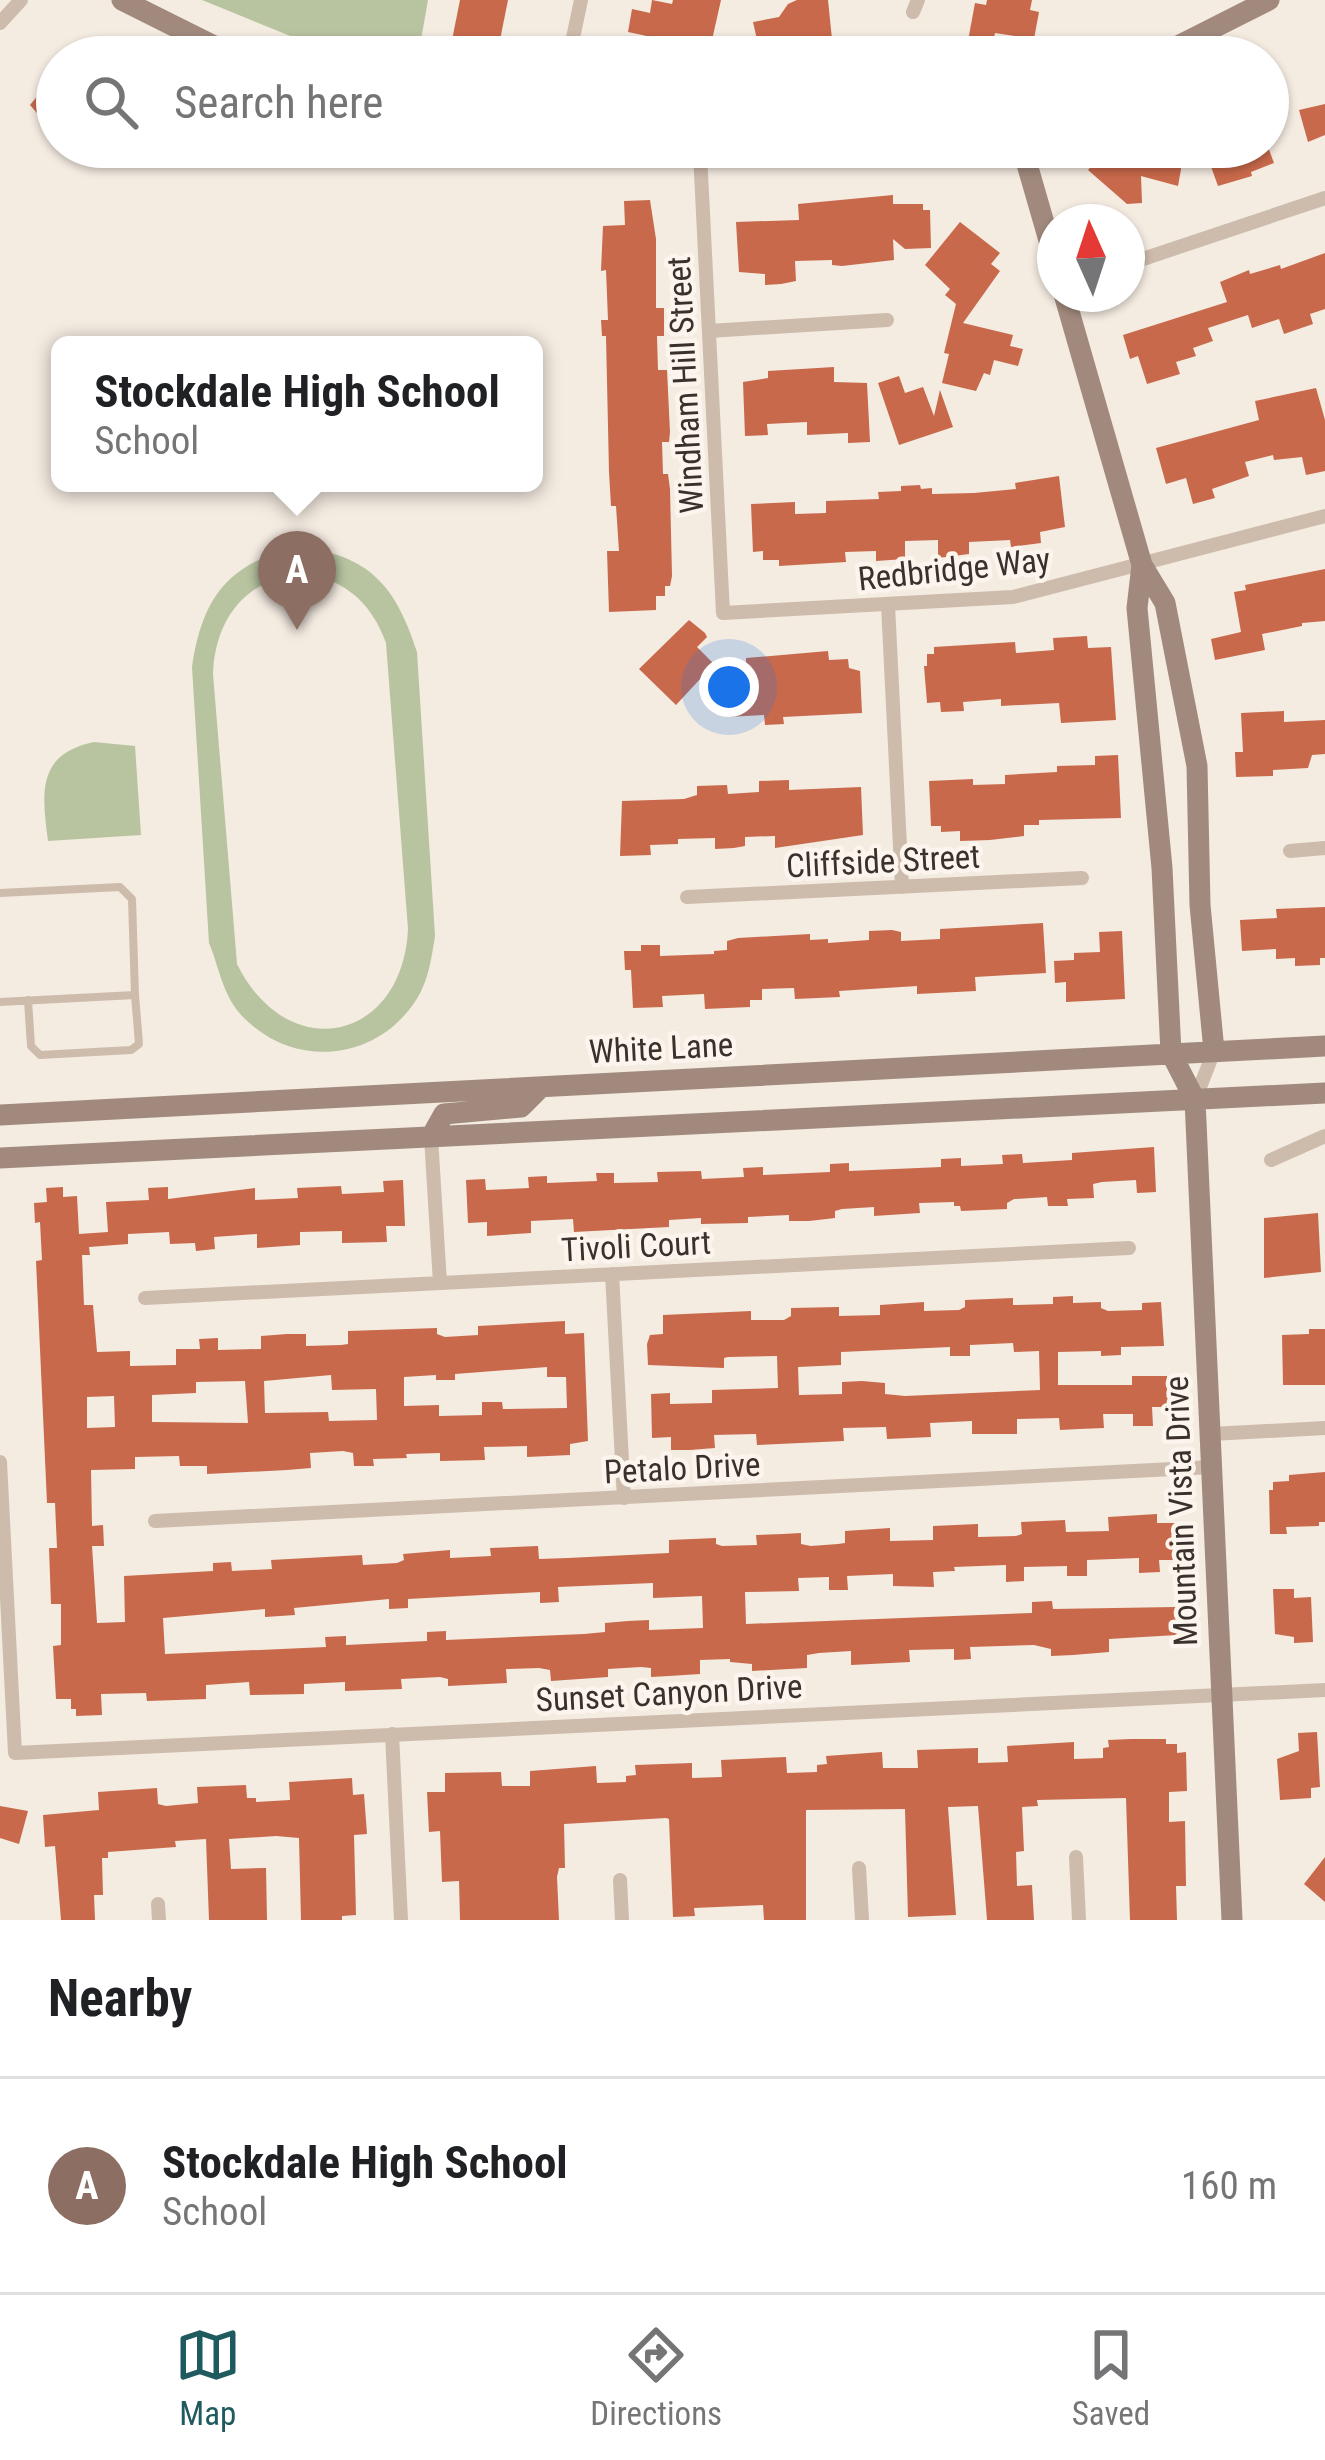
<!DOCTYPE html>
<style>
body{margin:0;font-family:"Roboto Condensed",sans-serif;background:#f2f2f2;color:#202124}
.compass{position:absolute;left:1037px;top:204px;width:108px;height:108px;border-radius:50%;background:#fff;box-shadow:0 3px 9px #0004;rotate:357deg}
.you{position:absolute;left:729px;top:687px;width:42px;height:42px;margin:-30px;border:9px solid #fff;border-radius:50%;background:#1a73e8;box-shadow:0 0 0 18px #1a73e833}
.badge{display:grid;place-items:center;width:78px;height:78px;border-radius:50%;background:#1f5a5e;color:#fff;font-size:39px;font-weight:700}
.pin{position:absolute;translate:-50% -99px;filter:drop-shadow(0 3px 6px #0008)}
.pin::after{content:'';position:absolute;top:63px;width:42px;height:36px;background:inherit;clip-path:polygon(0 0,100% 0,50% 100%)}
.popup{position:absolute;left:51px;top:336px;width:492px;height:156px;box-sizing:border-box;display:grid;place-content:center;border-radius:18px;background:#fff;filter:drop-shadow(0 3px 9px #0005);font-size:39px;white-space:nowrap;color:#757577}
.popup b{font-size:45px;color:#202124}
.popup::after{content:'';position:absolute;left:50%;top:100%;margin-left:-24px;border:24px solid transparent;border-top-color:#fff}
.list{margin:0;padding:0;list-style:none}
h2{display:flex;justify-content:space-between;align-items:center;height:156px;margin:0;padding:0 48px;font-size:51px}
h2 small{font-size:39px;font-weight:400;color:#757577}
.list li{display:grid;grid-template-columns:78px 1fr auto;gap:36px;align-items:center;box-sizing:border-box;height:216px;padding:0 48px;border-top:3px solid #e0e0e0}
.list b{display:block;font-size:45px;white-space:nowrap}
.list p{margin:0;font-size:39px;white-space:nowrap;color:#757577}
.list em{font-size:39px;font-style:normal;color:#757577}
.icon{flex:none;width:66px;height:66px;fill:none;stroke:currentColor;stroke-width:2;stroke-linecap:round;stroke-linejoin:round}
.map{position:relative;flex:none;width:1325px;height:1920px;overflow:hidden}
.search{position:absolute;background:#fff;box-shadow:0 3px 9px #0004;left:36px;right:36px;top:36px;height:132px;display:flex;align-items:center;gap:30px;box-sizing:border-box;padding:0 42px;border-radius:66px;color:#757577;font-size:45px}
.sheet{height:372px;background:#fff}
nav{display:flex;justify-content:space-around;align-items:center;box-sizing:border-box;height:168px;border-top:3px solid #e0e0e0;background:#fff;font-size:33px;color:#757577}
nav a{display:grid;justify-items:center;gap:6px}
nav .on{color:#1f5a5e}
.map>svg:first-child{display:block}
</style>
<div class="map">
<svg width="1325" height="1920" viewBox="0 0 1325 1920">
<rect width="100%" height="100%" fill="#f4ebe1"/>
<path fill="#b8c4a0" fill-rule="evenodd" d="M202 0H428L418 57H342Z
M297 547C369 554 396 586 417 652L435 936C431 961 428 985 412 1006 370 1063 292 1067 243 1017 222 995 219 966 209 943L192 667C202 598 228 563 297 547ZM295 574C341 575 371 601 386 643L408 929C403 1041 288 1067 237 964L213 674C215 622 242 583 295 574Z
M94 742 135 746 141 835 48 841C42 794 36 754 94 742Z"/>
<path fill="#c8694b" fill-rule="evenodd" d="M460 0H508L500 40 516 43 513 57 458 52 460 41 452 40Z
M652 0 672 4 673 0H721L712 40 700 38 696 57H643L647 36 628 32 632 9 650 13Z
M797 0H828L832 39 846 44 848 57H778L775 40 758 44 753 22 779 17 788 4Z
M987 0H1032L1030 10 1039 12 1034 39 995 33 990 57H965L975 3 986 5Z
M57 72V136L30 105Z
M1325 104V135L1308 142 1299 110Z
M1121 147H1177L1164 164 1183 158 1178 186 1141 176 1142 203 1127 204 1088 170 1107 148 1115 154Z
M1215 147H1268L1274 163 1251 172 1252 176 1218 186 1205 150Z
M893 195V204H923V210H930L931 248 905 249 893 239 894 260 842 266 832 265V260L795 261 796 281 781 284 765 285V274L739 272 736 222 799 220 798 204Z
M650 200 656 239V308H664V336H657L658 370H667L670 432 669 442H662L663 474H668L670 489 672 576 670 586H665V596H656V610L609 612 607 551H619L616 506H611L609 472 606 336H602L601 320H608L606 270 601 271 603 226 625 225 624 201Z
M960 222 1000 253 991 264 1000 271 963 323 1013 335 1010 346 1023 349 1018 366 994 360 990 375 984 373 976 391 942 383 949 354 944 353 956 304 945 295 950 289 925 265Z
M1325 253V309L1310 314 1313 324 1284 334 1279 319 1252 328 1248 315 1208 328 1213 341 1193 348 1196 356 1176 362 1180 374 1147 384 1138 356 1130 359 1123 335 1227 302 1220 282 1249 270 1250 274 1280 265 1281 269Z
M834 367V382L867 383 870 442 848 443V433L807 435V422L767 424 768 435 745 436 743 382 768 378V371Z
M899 376 905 393 923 387 934 416 940 390 953 427 899 445 878 383Z
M1316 388 1325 420V471L1306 475 1302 457 1274 460 1273 455 1245 462 1249 476 1212 489 1215 498 1193 504 1186 478 1166 484 1156 448 1259 420 1255 401Z
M1059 476 1065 527 1040 532 1041 543 1011 547 1010 540 969 542V554L938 558V540L905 541V559L876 561V551L845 552 846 562 779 566V560H763V551L753 552 751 504 795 502V514L826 513V501L879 499 878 492 901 491V486L920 485 921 489 932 488V494L974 493 1016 489 1015 483Z
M1325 569V621L1302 623V626L1262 634 1265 650 1215 660 1211 639 1241 632 1234 592 1246 590 1245 585Z
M689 620 705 633 707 637 697 647 714 664 676 705 639 669Z
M1087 636 1088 648 1111 647 1116 720 1061 723 1059 703 1001 706V699L963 702 964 711 941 712 940 702 927 703 924 666H927V654H934V647L1015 642 1016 653 1054 650 1053 638Z
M828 651 829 660 848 659 849 668 860 671 862 713 783 717 784 724 765 725 764 715 727 717 724 667 746 665V658Z
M1284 711V722L1325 720V754L1312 755 1308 768 1273 770V776L1236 777 1235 752H1243L1241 713Z
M1118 755 1121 818 1039 820V825H1024V836L990 840 960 841V831L941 832V826H931L929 781 973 779V785L1005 784V775L1057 772V766L1095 765V756Z
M789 780V790L861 787 863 835 775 848V836L745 837V846L734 848 715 849V838L678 839V844L650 845 651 855 620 856 622 801 684 799 697 795V786L727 785 728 794 759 792V781Z
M1325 907V958H1320V965L1295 966V958L1276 959V949L1242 951 1240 920 1277 918 1276 909Z
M1043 923 1046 973 975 977 976 991 917 994V986L839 991 840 997 795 999 794 988 762 989V1000H750V1007L705 1009 704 994 662 996 663 1007 633 1008 631 970H625L624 951H641V945H660V956L714 954V951L727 950V941L738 938 810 934V940L828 939V943L869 940V931L892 930 901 932V941L940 939V929Z
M1122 931 1125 999 1066 1002V982L1055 983 1054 961 1074 960V953L1100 952 1099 932Z
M1154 1147 1156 1192 1137 1193 1136 1180 1102 1182 1093 1184 1094 1198 1067 1199 1068 1206H1048L1047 1197 1014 1199 1007 1203V1209L961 1211 960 1206H954V1202L919 1203 920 1213 874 1216V1207L842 1209 835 1211V1218L809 1221H789V1215L748 1217V1223L701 1224V1218L669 1220V1227L574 1232 573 1219 531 1221V1233L487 1236V1222L468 1223 466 1180 485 1179 486 1190 529 1188 528 1177 547 1176V1183L597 1181 596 1173H614V1183L658 1182 657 1172 701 1171 702 1179 744 1177 743 1168 763 1167V1175L830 1172V1164L849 1163V1171L941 1167V1159L961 1158V1166L1003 1164 1002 1155 1022 1154 1023 1163 1072 1160V1153Z
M403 1180 405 1226H386L387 1242 342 1243V1231L300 1232V1245L257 1248V1234L214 1237 215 1249 196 1251 195 1243 170 1244 169 1232 128 1234V1244L89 1247 90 1255H82L84 1305H93L97 1352 130 1351V1366L176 1365V1349H200L199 1339 218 1338V1350L261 1349V1336L287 1334H306V1346L341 1345 348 1344V1331L437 1328V1334L445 1337 478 1335V1326L565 1321V1334L584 1333 588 1441 570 1444V1455L527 1457V1446L484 1447 485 1460 440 1461V1453L406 1454 407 1458 373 1459 374 1466H354L353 1453 343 1451 310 1453 311 1468 287 1470 207 1474V1466H180L179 1456 135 1457V1469L91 1470 92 1526 103 1525 104 1546H92L97 1623 125 1622 124 1576 213 1571V1563L231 1562 232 1571 272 1569 271 1560 362 1555 363 1565 397 1563 404 1560 403 1554 450 1550V1558L491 1556 490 1548 538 1546 539 1559 568 1558 669 1553V1540L716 1538V1544L722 1546 757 1545 756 1535 783 1534 801 1533V1544L811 1546 838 1544 845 1543V1531L890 1528V1541L933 1540V1526L978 1524V1537L1016 1536 1022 1534 1021 1522 1065 1520 1066 1532 1109 1531 1108 1517 1157 1514V1523H1176L1177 1560H1159L1160 1572 1139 1573V1558L1087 1560V1576H1067V1566L1024 1567V1581L1006 1582V1565L954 1567 955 1571 933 1572 934 1587 893 1586V1574L847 1576 848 1590H829V1577L798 1578 799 1591 745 1592 746 1624 1032 1613V1602L1052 1601 1053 1609 1176 1607 1177 1635 1109 1639V1652L1073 1655 1051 1656V1649L1034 1645 970 1647 971 1659 954 1660V1649L909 1650 910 1662 851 1665V1651L819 1653 807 1655V1668L752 1671V1664L730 1662V1659L700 1660V1674L669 1676 651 1677V1668L641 1667 608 1669V1677L551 1681 550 1670 539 1668 506 1669 507 1683 448 1686V1679L440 1677 401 1679 402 1689 345 1691V1682L304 1684V1694L250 1695 249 1682 206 1685V1699L147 1701 146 1693 101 1694 102 1715 76 1716V1709H71V1699H56L53 1646 61 1645V1604H51L49 1548H57L55 1503H47L36 1261 42 1260 40 1222 35 1223 34 1203 47 1202 46 1188 63 1187V1197L77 1196 79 1234 108 1232 106 1202 149 1200 148 1188 168 1187V1199L255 1188V1200L298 1198 297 1188 341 1186 342 1194 384 1192 383 1181ZM547 1367V1377H566L567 1408 503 1409 502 1402H482V1415L439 1416V1405L404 1406V1377L436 1375V1380H455V1374ZM331 1375 332 1390 376 1389 377 1420 329 1421 328 1412 265 1413 264 1381ZM245 1381 248 1423 152 1422V1395L196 1393V1382ZM114 1396 115 1427 87 1428V1397ZM653 1583V1598L702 1596 703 1628 649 1630V1620L628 1621 605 1623V1632L584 1634 446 1640V1631L427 1632V1641L346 1645V1636L325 1637 326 1647 165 1654 163 1618 265 1609V1617L295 1615 294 1608 389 1599V1609L408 1608V1599L540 1592V1603L559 1602 558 1587Z
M1318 1213 1321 1272 1264 1278V1218Z
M1073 1296V1303L1101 1302V1308L1108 1311 1142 1310V1303L1161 1302 1164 1346 1121 1347V1355L1101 1356V1351L1058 1352V1385H1132V1376H1167L1168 1407H1152L1153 1426H1133V1414H1103L1104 1428 1079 1429 1060 1430 1059 1418 1017 1419V1434H972V1421L930 1423 931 1437 887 1439 886 1427 843 1428 844 1441 757 1445 756 1434 714 1435 715 1448 690 1450H671V1437L652 1438 651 1394 670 1393V1404L712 1403V1390L778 1388 777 1356 728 1357 724 1358V1368L648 1365 647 1344 650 1335 663 1334V1315L751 1311V1320H784L791 1316V1308L839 1307V1316L880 1315V1305L924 1302V1311L959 1310 965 1307V1300L1013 1298V1305L1053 1304V1297ZM1013 1343 1014 1352 1039 1351 1040 1390 905 1396 885 1394V1383L862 1381 842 1382V1394L799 1395 798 1367 841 1365V1352L950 1347V1356H970V1345Z
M1309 1329H1325V1385H1283L1282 1335 1309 1334Z
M1325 1472V1522H1319V1526L1286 1527 1287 1534H1270L1269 1490H1273V1482L1289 1481V1475Z
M1273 1589H1294V1598L1311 1597 1313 1642 1294 1643V1637L1275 1634Z
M1317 1732 1320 1787 1311 1788V1798L1280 1800 1277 1759 1299 1751 1298 1733Z
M1131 1739H1166V1744H1177V1753L1186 1752 1187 1791 1169 1792V1822L1185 1821 1186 1886H1176L1177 1920H1130L1126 1798 1037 1800 1038 1806 1022 1807 1024 1851 1016 1852 1017 1886 1032 1885 1034 1920H987L978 1806 948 1807 956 1915 908 1917 905 1809 806 1810V1920H764L763 1905 694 1908 695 1916 673 1917 669 1819 666 1818 564 1824 565 1868H559L557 1877 559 1920H460L459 1881 442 1882 440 1831 429 1832 427 1792H445V1773L501 1772 502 1786H530V1771L596 1766 597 1783 626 1782V1776L636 1775 635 1765 692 1763V1778L722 1777 721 1760 786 1757 787 1773 817 1772V1765L827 1764 826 1756 882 1752 883 1768H918L917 1750 978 1748V1763L1008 1762 1007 1746 1074 1742V1759L1103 1758V1748L1109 1747 1108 1740Z
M352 1778 353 1795 364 1794 367 1834 354 1835 356 1915 342 1916V1920H301L299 1838 276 1836 229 1839 231 1869 266 1868 267 1920H209L206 1839 175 1841 176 1847 108 1852V1858H102L103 1895H94L95 1920H61L55 1846 45 1847 43 1815 99 1810 98 1792 157 1788 158 1804 166 1806 198 1803 197 1787 246 1785 247 1798H256V1802L290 1800 289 1782Z
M0 1806 28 1811 19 1844 0 1838Z
M1325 1857V1902L1304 1884Z"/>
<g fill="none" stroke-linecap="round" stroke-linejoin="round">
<path stroke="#cdbbac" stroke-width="8" d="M0 893 120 887 132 899 135 995
M0 1002 135 995 139 1044 131 1050 40 1055 31 1046 28 1000"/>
<path stroke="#cdbbac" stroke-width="14" d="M913 12 918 0
M0 23 21 0
M569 57 581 0
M700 153 723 613 1013 597 1325 516
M1137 261 1325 198
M709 331 887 320
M888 605 902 887
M1290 851 1325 848
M687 897 1082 878
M1195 1100 1214 1051
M431 1137 440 1283
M1271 1160 1325 1136
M612 1274 624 1498
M145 1298 1129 1248
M1211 1434 1325 1428
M0 1462 15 1753 1325 1690
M155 1521 1212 1467
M392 1734 401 1920
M1076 1857 1079 1920
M859 1868 862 1920
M620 1880 622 1920
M158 1904 159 1920"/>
<path stroke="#a18a7d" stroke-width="21" d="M122 0 236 57
M1156 57 1269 0
M581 147 700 153 808 147
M1022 147 1055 261
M1064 294 1142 565 1165 603 1197 766 1200 905 1214 1051
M1142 565 1137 608 1162 868 1171 1053 1195 1100 1232 1920
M0 1115 1325 1046
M431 1137 444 1114 521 1107 540 1088
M0 1158 1325 1093"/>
</g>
<g text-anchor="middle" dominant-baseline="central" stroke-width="9" stroke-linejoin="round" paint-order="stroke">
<g font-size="33" fill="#3b302b" stroke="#fbf5ee">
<text transform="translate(685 385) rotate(-93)">Windham Hill Street</text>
<text transform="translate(954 569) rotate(-6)">Redbridge Way</text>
<text transform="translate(883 861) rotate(-3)">Cliffside Street</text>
<text transform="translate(661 1048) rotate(-3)">White Lane</text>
<text transform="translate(636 1246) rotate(-3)">Tivoli Court</text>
<text transform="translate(682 1468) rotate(-3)">Petalo Drive</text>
<text transform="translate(1181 1511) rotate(-92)">Mountain Vista Drive</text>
<text transform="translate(669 1693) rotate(-3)">Sunset Canyon Drive</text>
</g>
</g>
</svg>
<svg class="compass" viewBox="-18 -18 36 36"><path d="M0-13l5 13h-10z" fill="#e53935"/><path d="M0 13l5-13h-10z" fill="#757577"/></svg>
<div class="you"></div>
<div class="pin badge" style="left:297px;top:630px;background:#8d6e63">A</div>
<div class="popup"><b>Stockdale High School</b>School</div>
<div class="search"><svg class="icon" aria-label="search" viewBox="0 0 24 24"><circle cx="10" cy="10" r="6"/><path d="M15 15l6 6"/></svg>Search here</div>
</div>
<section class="sheet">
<h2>Nearby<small></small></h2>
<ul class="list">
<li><span class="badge" style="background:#8d6e63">A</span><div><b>Stockdale High School</b><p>School</p></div><em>160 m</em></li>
</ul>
</section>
<nav>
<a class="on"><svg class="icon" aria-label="map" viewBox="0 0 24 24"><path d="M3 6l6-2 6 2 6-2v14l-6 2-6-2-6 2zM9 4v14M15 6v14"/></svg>Map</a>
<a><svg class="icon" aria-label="directions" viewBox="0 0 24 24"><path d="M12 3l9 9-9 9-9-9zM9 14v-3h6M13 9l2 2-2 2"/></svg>Directions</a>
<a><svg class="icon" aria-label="saved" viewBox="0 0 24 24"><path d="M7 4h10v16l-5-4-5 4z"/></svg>Saved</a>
</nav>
